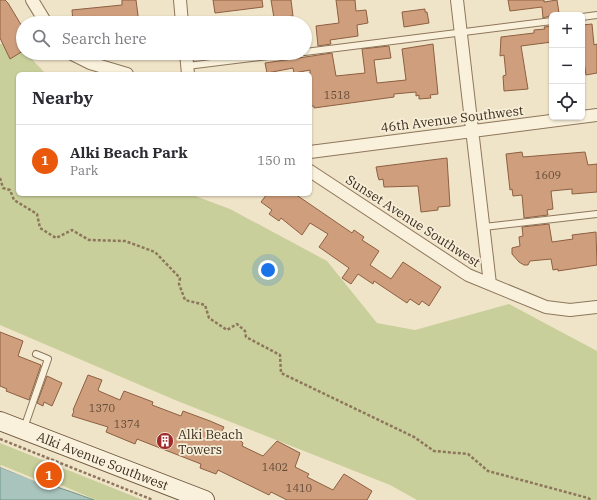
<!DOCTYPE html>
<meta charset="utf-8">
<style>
body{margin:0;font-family:"IBM Plex Serif",serif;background:#f2f2f3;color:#2b2b33}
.controls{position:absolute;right:12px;top:12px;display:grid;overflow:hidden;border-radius:6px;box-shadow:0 1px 3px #0004}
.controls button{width:36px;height:36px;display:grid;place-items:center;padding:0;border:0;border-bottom:1px solid #e1e1e2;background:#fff;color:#2b2b33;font:20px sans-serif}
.you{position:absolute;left:268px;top:270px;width:14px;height:14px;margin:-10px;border:3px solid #fff;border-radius:50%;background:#1a73e8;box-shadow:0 0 0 6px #1a73e833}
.badge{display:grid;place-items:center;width:26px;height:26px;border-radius:50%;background:#ea580c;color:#fff;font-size:13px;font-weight:700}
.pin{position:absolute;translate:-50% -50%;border:2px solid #fff;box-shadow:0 1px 4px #0006}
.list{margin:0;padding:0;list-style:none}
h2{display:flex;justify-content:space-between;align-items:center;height:52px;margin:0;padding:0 16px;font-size:17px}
h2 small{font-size:13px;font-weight:400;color:#7c7c81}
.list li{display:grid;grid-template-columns:26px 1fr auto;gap:12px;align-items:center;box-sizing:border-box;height:72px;padding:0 16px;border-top:1px solid #e1e1e2}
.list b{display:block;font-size:15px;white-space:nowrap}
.list p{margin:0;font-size:13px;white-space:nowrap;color:#7c7c81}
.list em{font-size:13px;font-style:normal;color:#7c7c81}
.icon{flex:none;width:22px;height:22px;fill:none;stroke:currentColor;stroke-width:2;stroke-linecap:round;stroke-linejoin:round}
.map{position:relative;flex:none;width:597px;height:500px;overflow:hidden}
.search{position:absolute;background:#fff;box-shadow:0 1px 3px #0004;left:16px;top:16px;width:296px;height:44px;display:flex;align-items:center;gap:10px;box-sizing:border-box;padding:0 14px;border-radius:22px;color:#7c7c81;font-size:15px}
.panel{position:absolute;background:#fff;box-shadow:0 1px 3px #0004;left:16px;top:72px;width:296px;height:124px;border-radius:6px}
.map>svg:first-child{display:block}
</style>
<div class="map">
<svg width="597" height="500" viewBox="0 0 597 500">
<rect width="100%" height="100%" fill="#f0e4c8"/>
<path fill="#c9cf9b" d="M0 44H18L23 49V53H26L46 74H18V194H190L230 209 327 261 377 323 415 330 509 304 597 351V500H417L390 485 175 400 0 325Z
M0 443 143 500H94L60 487 37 482 0 467Z"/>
<path fill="#a9c4bc" stroke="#6f938a" d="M0 467C31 480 63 488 94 500H0Z"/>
<path fill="#f0e4c8" d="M1 465 38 480 61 485 96 500 60 487 37 482 0 467Z"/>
<path fill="#cf9f7d" stroke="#8d5f41" d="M0 0H5L8 3 23 28V51L10 59 0 38Z
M122 0H136L139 23H73L72 10 122 5Z
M213 0H262L263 7 215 13Z
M271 0H291L293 16 274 18Z
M336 0H355L356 11 366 10 368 23 357 25 358 36 330 40 331 44 318 46 316 26 339 23Z
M508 0H544V2L557 0 559 13 543 18 542 7 510 11Z
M425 9V12H427L429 23 404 27 402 12Z
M592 24 594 45 597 44V73L586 75 582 49V25Z
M552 26V42L521 46 528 89 504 91 503 76 506 75 504 55 500 56 501 37 534 33V30L545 29 544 27Z
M433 44 438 94 430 95 431 98 419 99V95L416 96V92L394 94V97L314 108V106H310V70L294 73 293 68 267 73 265 63 332 53 336 76 365 73 362 49 389 46 391 58 374 60 377 83 406 80 402 49Z
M522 152 523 157 585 152 588 165 597 164V192L572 194V189L551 191 553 209 547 210 548 215 524 218 522 195 513 196 512 189 510 190 506 154Z
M447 158 450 206 438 207V210L421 212 418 186 384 187 383 179 379 180 378 177 376 167Z
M267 194H295L352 233 354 230 364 237 362 240 379 251 370 265 391 279 403 262 441 287 429 306 422 301 419 305 410 299 407 303 374 281 373 284 358 274 351 284 342 278 349 268 319 247 328 234 310 223 302 235 281 218 279 221 269 214 272 210 261 202Z
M549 224 552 242 573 239 572 235 596 232 597 265 558 271V269L553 270 551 259 530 261 528 265H524L519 262 512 254V248L520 246 519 237 523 236 522 227Z
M0 332 23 341 18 356 41 365 29 400 6 391 7 389 0 386Z
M88 375 102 380 98 390 99 391 120 400 124 391 153 402 152 405 181 416 183 411 210 421 224 427 222 431 241 441 243 443 242 446 263 456 277 441 300 453 295 467 309 474 307 477 333 490 344 474 372 491 367 500H287L271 492 269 495 218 470 216 474 200 468 201 464 137 439 135 444 106 432 108 427 72 416 74 411 73 410Z
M47 376 62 383 52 406 44 402 43 406 37 403Z"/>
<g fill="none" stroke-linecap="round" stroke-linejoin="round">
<defs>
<path id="lane" d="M582 17 597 15
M305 52 552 21
M187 66 293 53
M484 227 597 214
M24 428 48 359 36 354"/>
<path id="street" d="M32 0 46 23
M180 0 182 23
M457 0 490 284
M70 53 90 63 127 74
M186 53 188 74
M310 152 597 115
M310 171 468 275 546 307 570 310 597 307"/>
<g id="secondary">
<path id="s1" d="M0 421 205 500"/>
</g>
</defs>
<use href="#lane" stroke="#8d765c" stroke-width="8"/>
<use href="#street" stroke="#8d765c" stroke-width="14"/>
<use href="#secondary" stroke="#6f573f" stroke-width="20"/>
<path stroke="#8d765c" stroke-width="2.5" stroke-dasharray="3 2" stroke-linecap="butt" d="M0 178 3 188 10 190 14 200 37 214 40 228 56 238 72 230 89 240 125 241 155 252 180 278 179 284 185 300 205 305 209 318 227 330 237 324 245 331 246 337 280 355 281 373 414 437 434 451 468 454 488 471 588 498 591 500
M0 439 153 500"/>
<use href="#lane" stroke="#faf1dc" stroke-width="6"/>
<use href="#street" stroke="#faf1dc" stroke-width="12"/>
<use href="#secondary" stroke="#faf1dc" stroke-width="18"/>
</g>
<defs>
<symbol id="building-disc" viewBox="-11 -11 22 22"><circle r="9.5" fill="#9e2a2b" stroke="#f7eed8"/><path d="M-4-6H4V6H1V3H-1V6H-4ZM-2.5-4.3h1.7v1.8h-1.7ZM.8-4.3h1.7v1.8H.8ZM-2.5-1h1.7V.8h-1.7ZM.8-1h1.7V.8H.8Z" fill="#fff"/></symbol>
</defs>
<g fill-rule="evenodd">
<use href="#building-disc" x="155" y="431" width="20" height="20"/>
</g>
<g text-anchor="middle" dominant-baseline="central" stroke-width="3.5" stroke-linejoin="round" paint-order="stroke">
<g font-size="11" fill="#624a37">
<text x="337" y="95">1518</text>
<text x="548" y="175">1609</text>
<text x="102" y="408">1370</text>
<text x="127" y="424">1374</text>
<text x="275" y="467">1402</text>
<text x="299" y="488">1410</text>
</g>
<g font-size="13" fill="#3d2e20" stroke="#f7eed8">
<text transform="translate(452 119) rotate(-7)">46th Avenue Southwest</text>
<text transform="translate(413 221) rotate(33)">Sunset Avenue Southwest</text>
<text stroke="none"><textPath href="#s1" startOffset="110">Alki Avenue Southwest</textPath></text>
</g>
<g font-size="13" fill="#3d2e20" stroke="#f7eed8" text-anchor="start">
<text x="178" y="434">Alki Beach<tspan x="178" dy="15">Towers</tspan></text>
</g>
</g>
</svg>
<div class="controls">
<button>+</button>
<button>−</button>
<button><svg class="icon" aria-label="locate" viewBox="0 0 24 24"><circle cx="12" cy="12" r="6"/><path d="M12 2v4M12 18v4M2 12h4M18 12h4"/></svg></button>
</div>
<div class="you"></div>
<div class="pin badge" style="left:49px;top:475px">1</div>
<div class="search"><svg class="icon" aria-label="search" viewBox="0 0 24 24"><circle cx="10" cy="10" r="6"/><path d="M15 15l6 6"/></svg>Search here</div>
<section class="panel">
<h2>Nearby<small></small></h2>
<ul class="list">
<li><span class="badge">1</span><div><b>Alki Beach Park</b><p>Park</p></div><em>150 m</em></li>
</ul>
</section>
</div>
